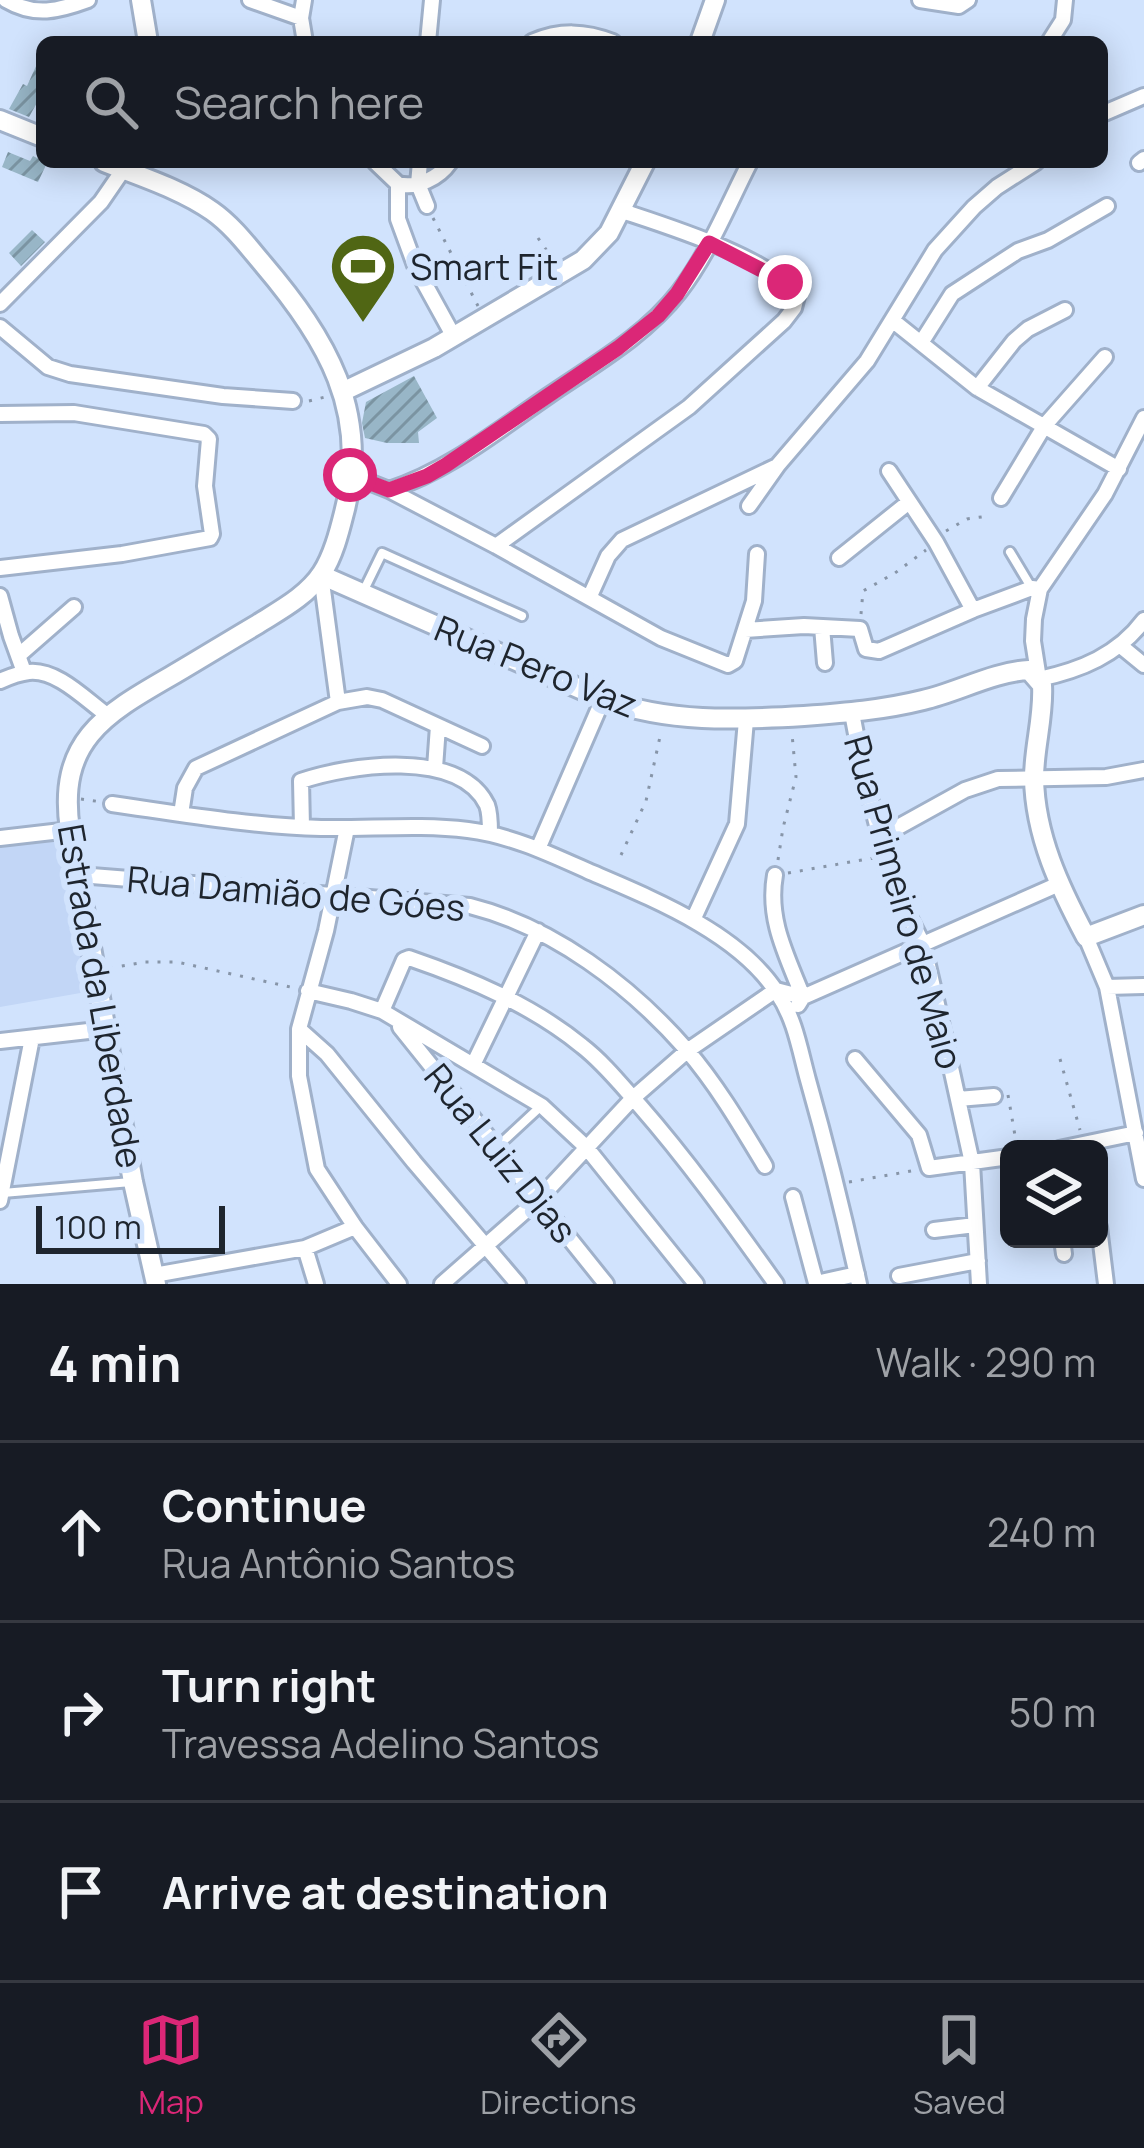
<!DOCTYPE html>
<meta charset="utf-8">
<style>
body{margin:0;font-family:Manrope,sans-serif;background:#20242c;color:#f1f3f6}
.controls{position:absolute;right:36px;bottom:36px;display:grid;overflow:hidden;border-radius:18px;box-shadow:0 6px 30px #0003}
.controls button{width:108px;height:108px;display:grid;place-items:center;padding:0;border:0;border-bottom:3px solid #363941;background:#171b24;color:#f1f3f6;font:60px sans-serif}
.scale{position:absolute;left:36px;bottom:30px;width:189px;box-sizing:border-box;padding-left:12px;border:6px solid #1e252e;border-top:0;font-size:33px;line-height:42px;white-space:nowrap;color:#1e252e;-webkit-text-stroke:9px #d1e3fd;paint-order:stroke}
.stop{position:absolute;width:36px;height:36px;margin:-27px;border:9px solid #db2777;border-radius:50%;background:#fff}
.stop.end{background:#db2777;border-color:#fff;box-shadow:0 3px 12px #0008}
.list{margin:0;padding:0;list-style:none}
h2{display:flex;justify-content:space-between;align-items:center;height:156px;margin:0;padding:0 48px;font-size:51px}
h2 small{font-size:39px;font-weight:400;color:#9ea1a6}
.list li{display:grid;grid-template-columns:78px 1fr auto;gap:36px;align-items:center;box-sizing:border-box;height:180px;padding:0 48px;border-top:3px solid #363941}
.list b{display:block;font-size:45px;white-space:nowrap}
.list p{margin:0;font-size:39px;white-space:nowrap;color:#9ea1a6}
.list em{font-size:39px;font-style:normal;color:#9ea1a6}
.icon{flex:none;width:66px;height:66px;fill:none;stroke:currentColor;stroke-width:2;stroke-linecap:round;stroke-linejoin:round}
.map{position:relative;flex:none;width:1144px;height:1284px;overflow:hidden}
.search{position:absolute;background:#171b24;box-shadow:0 6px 30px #0003;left:36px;right:36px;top:36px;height:132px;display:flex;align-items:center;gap:30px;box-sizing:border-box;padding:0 42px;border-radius:18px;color:#9ea1a6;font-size:45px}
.sheet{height:696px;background:#171b24}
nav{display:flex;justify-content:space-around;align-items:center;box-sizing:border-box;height:168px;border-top:3px solid #363941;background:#171b24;font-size:33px;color:#9ea1a6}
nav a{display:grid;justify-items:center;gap:6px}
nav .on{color:#db2777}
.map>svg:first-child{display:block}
</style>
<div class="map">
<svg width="1144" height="1284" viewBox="0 0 1144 1284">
<defs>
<pattern id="building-hatch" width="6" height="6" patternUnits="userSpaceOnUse" patternTransform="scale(3)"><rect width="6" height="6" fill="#98b6c7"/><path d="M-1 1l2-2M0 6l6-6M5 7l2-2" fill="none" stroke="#7b94a2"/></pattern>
</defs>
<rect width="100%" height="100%" fill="#d1e3fd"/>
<path fill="#c2d6f6" d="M66 836 92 991 0 1007V848Z"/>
<path fill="url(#building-hatch)" d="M42 53V94L29 117 9 109 23 84 27 86Z
M8 152 30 161 33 156 47 163 38 182 2 167Z
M32 230 45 242 21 266 9 253Z
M414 376 437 418 418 432 419 443H387L365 438 362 423 366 402Z"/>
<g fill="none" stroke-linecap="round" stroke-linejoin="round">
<defs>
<path id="lane" d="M1010 552 1031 587
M363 592 382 553 522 616
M497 1147 540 1107
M3 1193 131 1182"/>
<path id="street" d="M6 0C35 17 58 11 88 0
M250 0 301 18
M304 0 301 18 305 42
M920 0 959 6 968 0
M428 42 432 0
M532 42C560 30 585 31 613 42
M1049 42 1063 20 1065 0
M1102 114 1144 96
M375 162 398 184
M420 162 418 184 427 206
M1139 163 1144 159
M398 184V219L416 268 454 337
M398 184C417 189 439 178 450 162
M0 304 101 202 123 170
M892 320 977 388 1119 469
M0 327 48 367 70 374 223 396 293 401
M921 343 952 294 1018 251 1048 240 1107 206
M977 388 1014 341 1028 329 1065 310
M0 414 74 413 204 434 209 439 205 486 212 534 210 538 122 554 0 568
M1144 418 1105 494 1040 589 1034 619 1033 641 1039 679C1081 670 1118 655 1144 620
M889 471 936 542 973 610
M351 475 389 490 496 546 661 638 728 665 735 661 754 601 757 554
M389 490C448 471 497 431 548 396 593 365 645 336 679 292 709 253 728 205 750 162
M1001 498 1045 425 1105 357
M749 506 778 465 867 361 935 250 974 207 997 187 1036 162
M496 546 689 407 784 321 794 308 797 296C771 258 667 226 622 211
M839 558 909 502
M321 575 338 702
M0 596 11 636 24 672
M590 596 608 556 622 540 775 467
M822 627 825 663
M745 630 804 626 860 629 866 649 879 651 973 610 1032 588 1040 589
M1122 647 1144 665
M18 656 74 607
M0 681C9 677 19 673 29 672 57 669 86 700 107 715
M852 713 863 771 880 837 906 911 923 944 937 1004 972 1163 979 1284
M435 768 438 726
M112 804C182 814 251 826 321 828 370 829 420 824 468 830 510 835 550 854 588 871 651 898 740 933 778 994 795 1019 800 1051 808 1080 827 1147 844 1216 859 1284
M181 814 185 788 196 768 338 702 367 697 382 700 482 746
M302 827 301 781C348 765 459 748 487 805 490 813 490 825 490 833
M347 828 326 931 299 1029V1076L317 1169 355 1227 399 1284
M880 837 965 790 998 779 1106 777 1144 770
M0 838 70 830
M538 849 603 699
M79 875 470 906C553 927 630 985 686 1049 717 1085 741 1126 765 1166
M775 875C767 920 787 956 803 997
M693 920 737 824 746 720
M1086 937 1107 987 1144 1179
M1107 987 1144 986
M308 991 351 1001 382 1011 542 1106 586 1147 696 1284
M798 1005 803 997 1059 884
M382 1011 404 960 409 958C470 979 532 1005 582 1046 604 1063 622 1086 640 1106 689 1162 733 1224 776 1284
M400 1027 606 1284
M299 1029 327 1054 414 1162 518 1284
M0 1041 106 1029
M855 1059 919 1135 929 1168 1009 1157
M473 1065 538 931
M958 1099 994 1096
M1059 1149 1136 1133
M793 1197 816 1283 857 1274
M0 1201 32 1038
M1099 1227 1106 1284
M934 1230 975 1225
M1062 1239 1064 1254
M305 1248 316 1284
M154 1275 305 1248 355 1227
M899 1276 978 1261
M442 1284 539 1199 633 1098 687 1051 776 990 803 997"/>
<path id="secondary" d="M141 0 148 42
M700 42 715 0
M0 120 42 137
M104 162C139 176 181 189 212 211 232 225 247 245 263 264 326 338 371 412 344 513 339 533 333 556 322 573 307 596 280 610 258 624 229 641 200 659 171 676 103 715 57 742 70 830L133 1182 156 1284
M342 392 434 348 583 260 609 233 645 162
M321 575 603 699C669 723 735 720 804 716 844 713 883 710 923 700 958 692 993 672 1029 670L1042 685C1044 716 1034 747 1034 778 1035 836 1060 888 1086 937L1144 915"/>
</defs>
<use href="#lane" stroke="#a0b1ca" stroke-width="14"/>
<use href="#street" stroke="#a0b1ca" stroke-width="20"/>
<use href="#secondary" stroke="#a0b1ca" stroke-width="24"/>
<path stroke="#8795a8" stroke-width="3" stroke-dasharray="3 9" stroke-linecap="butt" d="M433 218 478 306
M538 238 554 261
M309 401 329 396
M946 531 967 519 988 516
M861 614 863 591 895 573 926 550
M81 799 102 802
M621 855 646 801 661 732
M778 860 783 828 796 777 792 734
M788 873 873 858
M110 968 145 962H177L295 988
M1060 1059 1080 1130
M1008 1095 1017 1147
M849 1182 917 1170"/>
<use href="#lane" stroke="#fff" stroke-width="8"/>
<use href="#street" stroke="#fff" stroke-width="14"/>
<use href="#secondary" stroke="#fff" stroke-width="18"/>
</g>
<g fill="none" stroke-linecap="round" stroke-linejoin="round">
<path stroke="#db2777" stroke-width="15" d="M350 475 389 490 427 476 446 465 618 348 658 316 677 294 709 243 785 282"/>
</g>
<defs>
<symbol id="stadium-pin" viewBox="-11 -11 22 30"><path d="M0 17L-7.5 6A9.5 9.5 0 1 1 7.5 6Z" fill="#506614" stroke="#d1e3fd"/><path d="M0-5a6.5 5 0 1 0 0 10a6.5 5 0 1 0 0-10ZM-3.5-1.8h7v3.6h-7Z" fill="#fff"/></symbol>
</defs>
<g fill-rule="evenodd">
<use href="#stadium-pin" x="325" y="228" width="76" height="104"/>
</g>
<g text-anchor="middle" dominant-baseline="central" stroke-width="12" stroke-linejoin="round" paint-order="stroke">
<g font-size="36" fill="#1e252e" stroke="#d1e3fd" text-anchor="start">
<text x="410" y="266">Smart Fit</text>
</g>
<g font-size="36" fill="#1e252e" stroke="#d1e3fd">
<text transform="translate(536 666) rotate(22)">Rua Pero Vaz</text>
<text transform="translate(296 893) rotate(5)">Rua Damião de Góes</text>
<text transform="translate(904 902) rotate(74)">Rua Primeiro de Maio</text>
<text transform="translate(101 996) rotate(80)">Estrada da Liberdade</text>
<text transform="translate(501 1153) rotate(51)">Rua Luiz Dias</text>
</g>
</g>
</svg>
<div class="controls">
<button><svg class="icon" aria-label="layers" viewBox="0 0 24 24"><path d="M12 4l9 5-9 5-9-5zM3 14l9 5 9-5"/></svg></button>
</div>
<div class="scale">100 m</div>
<div class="stop" style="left:350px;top:475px"></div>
<div class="stop end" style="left:785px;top:282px"></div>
<div class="search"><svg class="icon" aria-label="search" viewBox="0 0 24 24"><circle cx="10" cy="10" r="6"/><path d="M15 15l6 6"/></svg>Search here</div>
</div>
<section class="sheet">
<h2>4 min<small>Walk · 290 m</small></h2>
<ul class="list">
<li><svg class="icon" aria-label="ahead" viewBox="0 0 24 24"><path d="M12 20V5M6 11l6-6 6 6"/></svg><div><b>Continue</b><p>Rua Antônio Santos</p></div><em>240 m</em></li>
<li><svg class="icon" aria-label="right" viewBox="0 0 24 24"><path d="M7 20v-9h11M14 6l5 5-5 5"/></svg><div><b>Turn right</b><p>Travessa Adelino Santos</p></div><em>50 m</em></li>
<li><svg class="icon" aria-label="arrive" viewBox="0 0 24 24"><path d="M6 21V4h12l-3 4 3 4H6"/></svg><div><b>Arrive at destination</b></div></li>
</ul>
</section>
<nav>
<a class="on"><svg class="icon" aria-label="map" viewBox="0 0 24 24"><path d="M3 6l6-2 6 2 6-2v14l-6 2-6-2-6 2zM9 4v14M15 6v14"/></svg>Map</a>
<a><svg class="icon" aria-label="directions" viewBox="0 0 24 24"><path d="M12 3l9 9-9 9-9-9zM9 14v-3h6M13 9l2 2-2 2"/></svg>Directions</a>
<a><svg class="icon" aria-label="saved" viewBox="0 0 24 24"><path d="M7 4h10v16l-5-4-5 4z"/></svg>Saved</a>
</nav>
